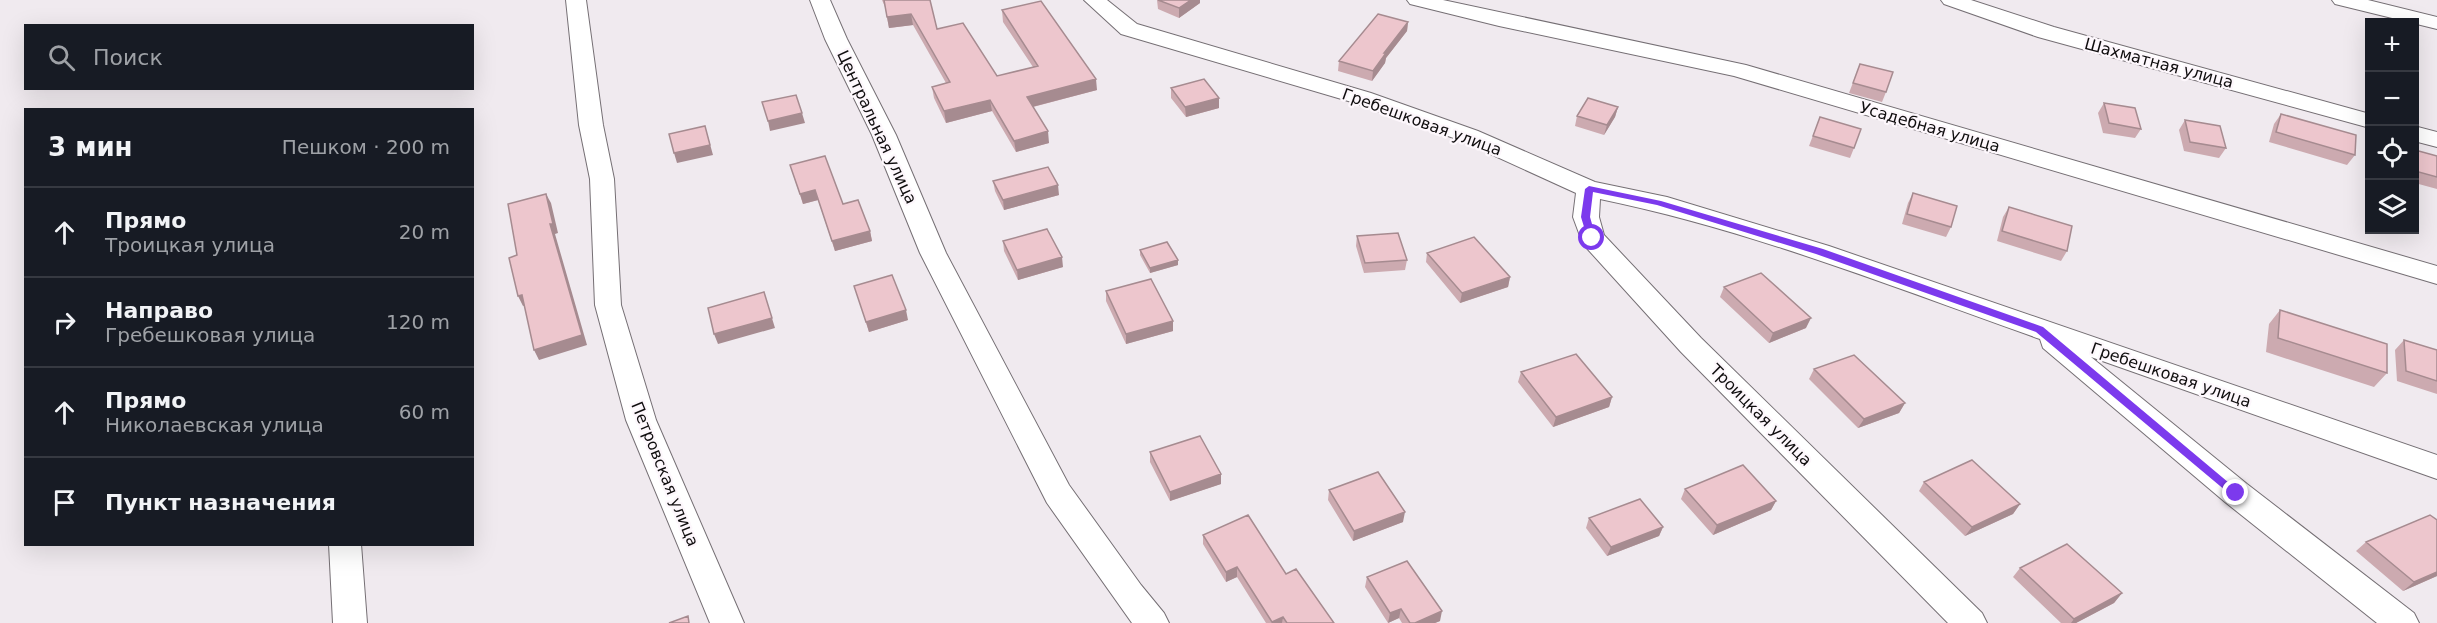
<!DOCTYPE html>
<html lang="ru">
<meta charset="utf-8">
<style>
body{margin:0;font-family:"DejaVu Sans",sans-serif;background:#20242c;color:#f1f3f6}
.controls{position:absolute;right:18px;top:18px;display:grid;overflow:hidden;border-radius:0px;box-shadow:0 6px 24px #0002}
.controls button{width:54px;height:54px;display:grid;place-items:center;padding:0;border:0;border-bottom:2px solid #363941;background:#171b24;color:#f1f3f6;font:30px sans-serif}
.stop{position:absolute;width:18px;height:18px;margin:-14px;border:4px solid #7c3aed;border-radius:50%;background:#fff}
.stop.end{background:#7c3aed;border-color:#fff;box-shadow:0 2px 6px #0008}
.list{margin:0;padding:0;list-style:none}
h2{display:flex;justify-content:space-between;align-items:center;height:78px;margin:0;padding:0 24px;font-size:26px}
h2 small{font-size:20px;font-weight:400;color:#9ea1a6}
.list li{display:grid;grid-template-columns:39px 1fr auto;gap:18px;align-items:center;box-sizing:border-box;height:90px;padding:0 24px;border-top:2px solid #363941}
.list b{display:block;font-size:22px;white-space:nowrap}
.list p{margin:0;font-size:20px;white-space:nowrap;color:#9ea1a6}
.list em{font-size:20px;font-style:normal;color:#9ea1a6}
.icon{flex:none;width:33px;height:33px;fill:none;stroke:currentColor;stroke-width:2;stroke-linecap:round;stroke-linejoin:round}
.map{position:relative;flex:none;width:2437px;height:623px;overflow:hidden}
.search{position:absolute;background:#171b24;box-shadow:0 6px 24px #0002;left:24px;top:24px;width:450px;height:66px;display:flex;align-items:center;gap:15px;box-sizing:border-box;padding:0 21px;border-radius:0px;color:#9ea1a6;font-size:22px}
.panel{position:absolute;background:#171b24;box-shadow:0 6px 24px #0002;left:24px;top:108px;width:450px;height:438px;border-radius:0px}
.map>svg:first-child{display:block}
</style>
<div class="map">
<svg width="2437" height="623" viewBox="0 0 2437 623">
<rect width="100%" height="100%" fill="#f0eaef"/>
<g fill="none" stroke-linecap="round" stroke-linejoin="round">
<defs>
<path id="street" d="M566 0H586L603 125 614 179 621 305 656 420 744 623H710L626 420 595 305 590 179 579 125Z
M810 0H830L847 39 896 135 946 253 1069 485 1141 585 1164 613 1169 623H1132L1047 503 920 253 872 135 825 39Z
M1084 0H1107L1137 24 1371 93 1478 131 1595 182 1667 197 1829 246 2437 455V479L2091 357 2247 484 2414 613 2419 623H2377L2225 502 2043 348 2040 339C1896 288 1751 230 1600 199L1599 217 1604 235 1701 338 1982 613 1987 623H1948L1681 352 1583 244 1573 217 1576 193 1462 141 1355 103 1121 34Z
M1407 0H1443L1746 65 2437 266V284L1734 76 1499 26 1410 4Z
M1941 0H1971L2054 27 2370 114V128L2038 37 1944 4Z
M2332 0H2368L2437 17V29L2335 4Z
M2414 126 2437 132V147L2414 141Z
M329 544H361L367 623H333Z"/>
</defs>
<use href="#street" stroke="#756f74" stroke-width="2"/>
<use href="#street" fill="#fff" fill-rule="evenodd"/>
</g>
<path fill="#ccaab0" d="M882 0H930L937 29 997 76 1033 67 1003 22 1002 10 1097 90 1033 107 1049 143 1016 152 992 111 946 123 934 98 932 87 946 83 913 25 889 28 885 7Z
M1157 0H1200V3L1179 18 1158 9Z
M1408 22 1407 31 1386 58 1385 63 1372 81 1338 71 1339 61Z
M1860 64 1886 92 1882 102 1849 93Z
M1171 88 1219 108 1186 117 1171 98Z
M2104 103 2141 129 2135 138 2103 133 2098 113Z
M1618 107 1615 117 1604 135 1575 126 1577 116Z
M2281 114 2355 155 2347 165 2269 142 2274 124Z
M1820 117 1854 148 1850 158 1809 146Z
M2185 120 2226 148 2219 158 2184 151 2179 130Z
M2415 150 2437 156V189L2415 183Z
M790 165 843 204 870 231 872 241 835 251 818 200 803 204Z
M993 181 1059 195 1004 210 995 191Z
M1913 193 1951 227 1946 237 1902 224 1908 203Z
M2009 207 2067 251 2061 261 1997 241 2003 217Z
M1357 236 1407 260 1405 270 1364 273 1356 246Z
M1003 241 1063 267 1018 280 1004 251Z
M1140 250 1178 260V265L1150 273 1140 255Z
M1427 253 1510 277 1508 287 1460 303 1426 262Z
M854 286 908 320 869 332Z
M1724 287 1806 328 1769 343 1720 297Z
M1106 291 1173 331 1126 344 1106 301Z
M2280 310 2387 373 2374 387 2266 352 2269 324Z
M2404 340 2437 350V394L2397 381 2395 350Z
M1814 369 1905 403 1899 413 1858 428 1809 379Z
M1521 372 1612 397 1609 407 1553 427 1518 382Z
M1150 452 1221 484 1170 501 1150 462Z
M1924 482 2020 504 2013 514 1965 536 1919 491Z
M1685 489 1776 501 1771 510 1713 535 1681 499Z
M1329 490 1403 522 1353 541 1328 500Z
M1589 518 1663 527 1659 536 1607 556 1586 528Z
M2437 520V576L2403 591 2356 551 2366 542Z
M1203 535 1286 574 1334 623H1266L1237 577 1226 582 1203 544Z
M2020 568 2122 593 2114 603 2076 623H2061L2013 577Z
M1367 577 1440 621 1435 623H1402L1399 618 1388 623 1365 587Z"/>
<path fill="#a68b90" d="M1191 0H1200V3L1179 18V8Z
M911 14 913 25 889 28 887 17Z
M1408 22 1407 31 1386 58 1385 63 1372 81 1373 71 1384 53Z
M1096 79 1097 90 1028 108 1027 97Z
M1219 98V108L1186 117 1185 107Z
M990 100 992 111 946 123 944 111Z
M1618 107 1615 117 1604 135 1607 125Z
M802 113 805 123 770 131 768 121Z
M705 126 713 155 677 163 674 153Z
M1048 131 1049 143 1016 152 1014 141Z
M1058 185 1059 195 1004 210 1003 200Z
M815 190 818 200 803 204 800 194Z
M546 194 551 203 558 233 555 234 587 345 539 360 534 350 550 224Z
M870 231 872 241 835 251 832 241Z
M1062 257 1063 267 1018 280 1017 270Z
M1178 260V265L1150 273V268Z
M1510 277 1508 287 1460 303 1462 293Z
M764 292 775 328 718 344 714 334Z
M522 295 527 305 523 306 518 296Z
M906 310 908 320 869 332 866 322Z
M1811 318 1806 328 1769 343 1773 333Z
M1173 321V331L1126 344V334Z
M1612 397 1609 407 1553 427 1556 417Z
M1905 403 1899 413 1858 428 1864 419Z
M1221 474V484L1170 501V492Z
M1776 501 1771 510 1713 535 1717 525Z
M2020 504 2013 514 1965 536 1972 527Z
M1405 512 1403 522 1353 541 1354 531Z
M1663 527 1659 536 1607 556 1611 547Z
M1237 567V577L1226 582V572Z
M2437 572V576L2403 591 2414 582Z
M2122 593 2114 603 2076 623H2071L2074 619Z
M1401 609 1399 618 1388 623 1390 613Z
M1442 611 1440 621 1435 623H1415Z
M1283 617 1282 623H1272V622Z"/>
<path fill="#edc6cd" stroke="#a68b90" stroke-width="1.5" d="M884 0H930L937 29 963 23 997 76 1038 66 1002 10 1041 1 1096 79 1027 97 1048 131 1014 141 990 100 944 111 932 87 950 82 911 14 887 17Z
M1158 0H1191L1179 8Z
M1378 14 1408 22 1384 53H1386L1373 71 1339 61Z
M1860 64 1893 72 1886 92 1853 83Z
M1204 79 1219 98 1185 107 1171 88Z
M796 95 802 113 768 121 762 102Z
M1588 98 1618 107 1607 125 1577 116Z
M2104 103 2135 108 2141 129 2109 123Z
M2281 114 2356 135 2355 155 2276 132Z
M1820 117 1861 129 1854 148 1813 136Z
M2185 120 2220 126 2226 148 2190 142Z
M705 126 710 145 674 153 669 134Z
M2415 150 2437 156V177L2415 171Z
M825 156 843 204 858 200 870 231 832 241 815 190 800 194 790 165Z
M1048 167 1058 185 1003 200 993 181Z
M1913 193 1957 206 1951 227 1907 214Z
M546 194 553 224H550L582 335 534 350 522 295 518 296 509 258 517 255 508 204Z
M2009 207 2072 226 2067 251 2002 231Z
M1047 229 1062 257 1017 270 1003 241Z
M1398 233 1407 260 1365 263 1357 236Z
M1474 237 1510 277 1462 293 1427 253Z
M1167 242 1178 260 1150 268 1140 250Z
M1761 273 1811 318 1773 333 1724 287Z
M892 275 906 310 866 322 854 286Z
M1151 279 1173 321 1126 334 1106 291Z
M764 292 772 318 714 334 708 308Z
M2280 310 2387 344V373L2278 338Z
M2404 340 2437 350V381L2406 371Z
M1576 354 1612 397 1556 417 1521 372Z
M1854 355 1905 403 1864 419 1814 369Z
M1200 436 1221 474 1170 492 1150 452Z
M1972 460 2020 504 1972 527 1924 482Z
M1743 465 1776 501 1717 525 1685 489Z
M1378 472 1405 512 1354 531 1329 490Z
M1640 499 1663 527 1611 547 1589 518Z
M1248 515 1286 574 1296 569 1334 623H1287L1283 617 1272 622 1237 567 1226 572 1203 535Z
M2430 515 2437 520V572L2414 582 2366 542Z
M2067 544 2122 593 2074 619 2020 568Z
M1407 561 1442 611 1415 623H1410L1401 609 1390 613 1367 577Z
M688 616 689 623H669Z"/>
<path fill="#7c3aed" d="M1589 186 1661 201 1823 249 2043 327 2241 493 2240 496H2232L2036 332 1816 254 1657 205 1593 192 1590 217 1596 238 1588 240 1581 217 1585 189Z"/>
<g text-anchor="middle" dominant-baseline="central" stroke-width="4.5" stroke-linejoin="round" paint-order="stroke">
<g font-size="16" fill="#0f0d0e" stroke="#fdf7fc">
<text transform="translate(2159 63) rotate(15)">Шахматная улица</text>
<text transform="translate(1422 122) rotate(20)">Гребешковая улица</text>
<text transform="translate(877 127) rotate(65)">Центральная улица</text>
<text transform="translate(1930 127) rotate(16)">Усадебная улица</text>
<text transform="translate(2171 375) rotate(19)">Гребешковая улица</text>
<text transform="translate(1761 415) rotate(45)">Троицкая улица</text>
<text transform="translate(665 474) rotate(68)">Петровская улица</text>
</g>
</g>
</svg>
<div class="controls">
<button>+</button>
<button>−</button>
<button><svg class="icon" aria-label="locate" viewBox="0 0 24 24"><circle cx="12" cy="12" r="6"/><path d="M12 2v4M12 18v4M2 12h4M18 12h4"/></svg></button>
<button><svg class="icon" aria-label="layers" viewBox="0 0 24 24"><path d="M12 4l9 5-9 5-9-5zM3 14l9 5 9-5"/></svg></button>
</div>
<div class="stop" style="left:1592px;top:238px"></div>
<div class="stop end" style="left:2236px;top:493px"></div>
<div class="search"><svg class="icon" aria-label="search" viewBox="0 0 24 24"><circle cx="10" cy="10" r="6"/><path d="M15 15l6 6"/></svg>Поиск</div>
<section class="panel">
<h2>3 мин<small>Пешком · 200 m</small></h2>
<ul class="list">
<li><svg class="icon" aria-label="ahead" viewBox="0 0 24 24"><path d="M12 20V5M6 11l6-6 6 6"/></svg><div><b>Прямо</b><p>Троицкая улица</p></div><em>20 m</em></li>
<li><svg class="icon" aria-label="right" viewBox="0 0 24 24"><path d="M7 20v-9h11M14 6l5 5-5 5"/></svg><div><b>Направо</b><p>Гребешковая улица</p></div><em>120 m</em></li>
<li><svg class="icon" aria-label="ahead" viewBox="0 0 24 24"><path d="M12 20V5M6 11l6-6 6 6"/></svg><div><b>Прямо</b><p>Николаевская улица</p></div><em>60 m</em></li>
<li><svg class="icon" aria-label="arrive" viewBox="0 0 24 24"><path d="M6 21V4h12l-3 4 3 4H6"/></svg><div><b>Пункт назначения</b></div></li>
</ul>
</section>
</div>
